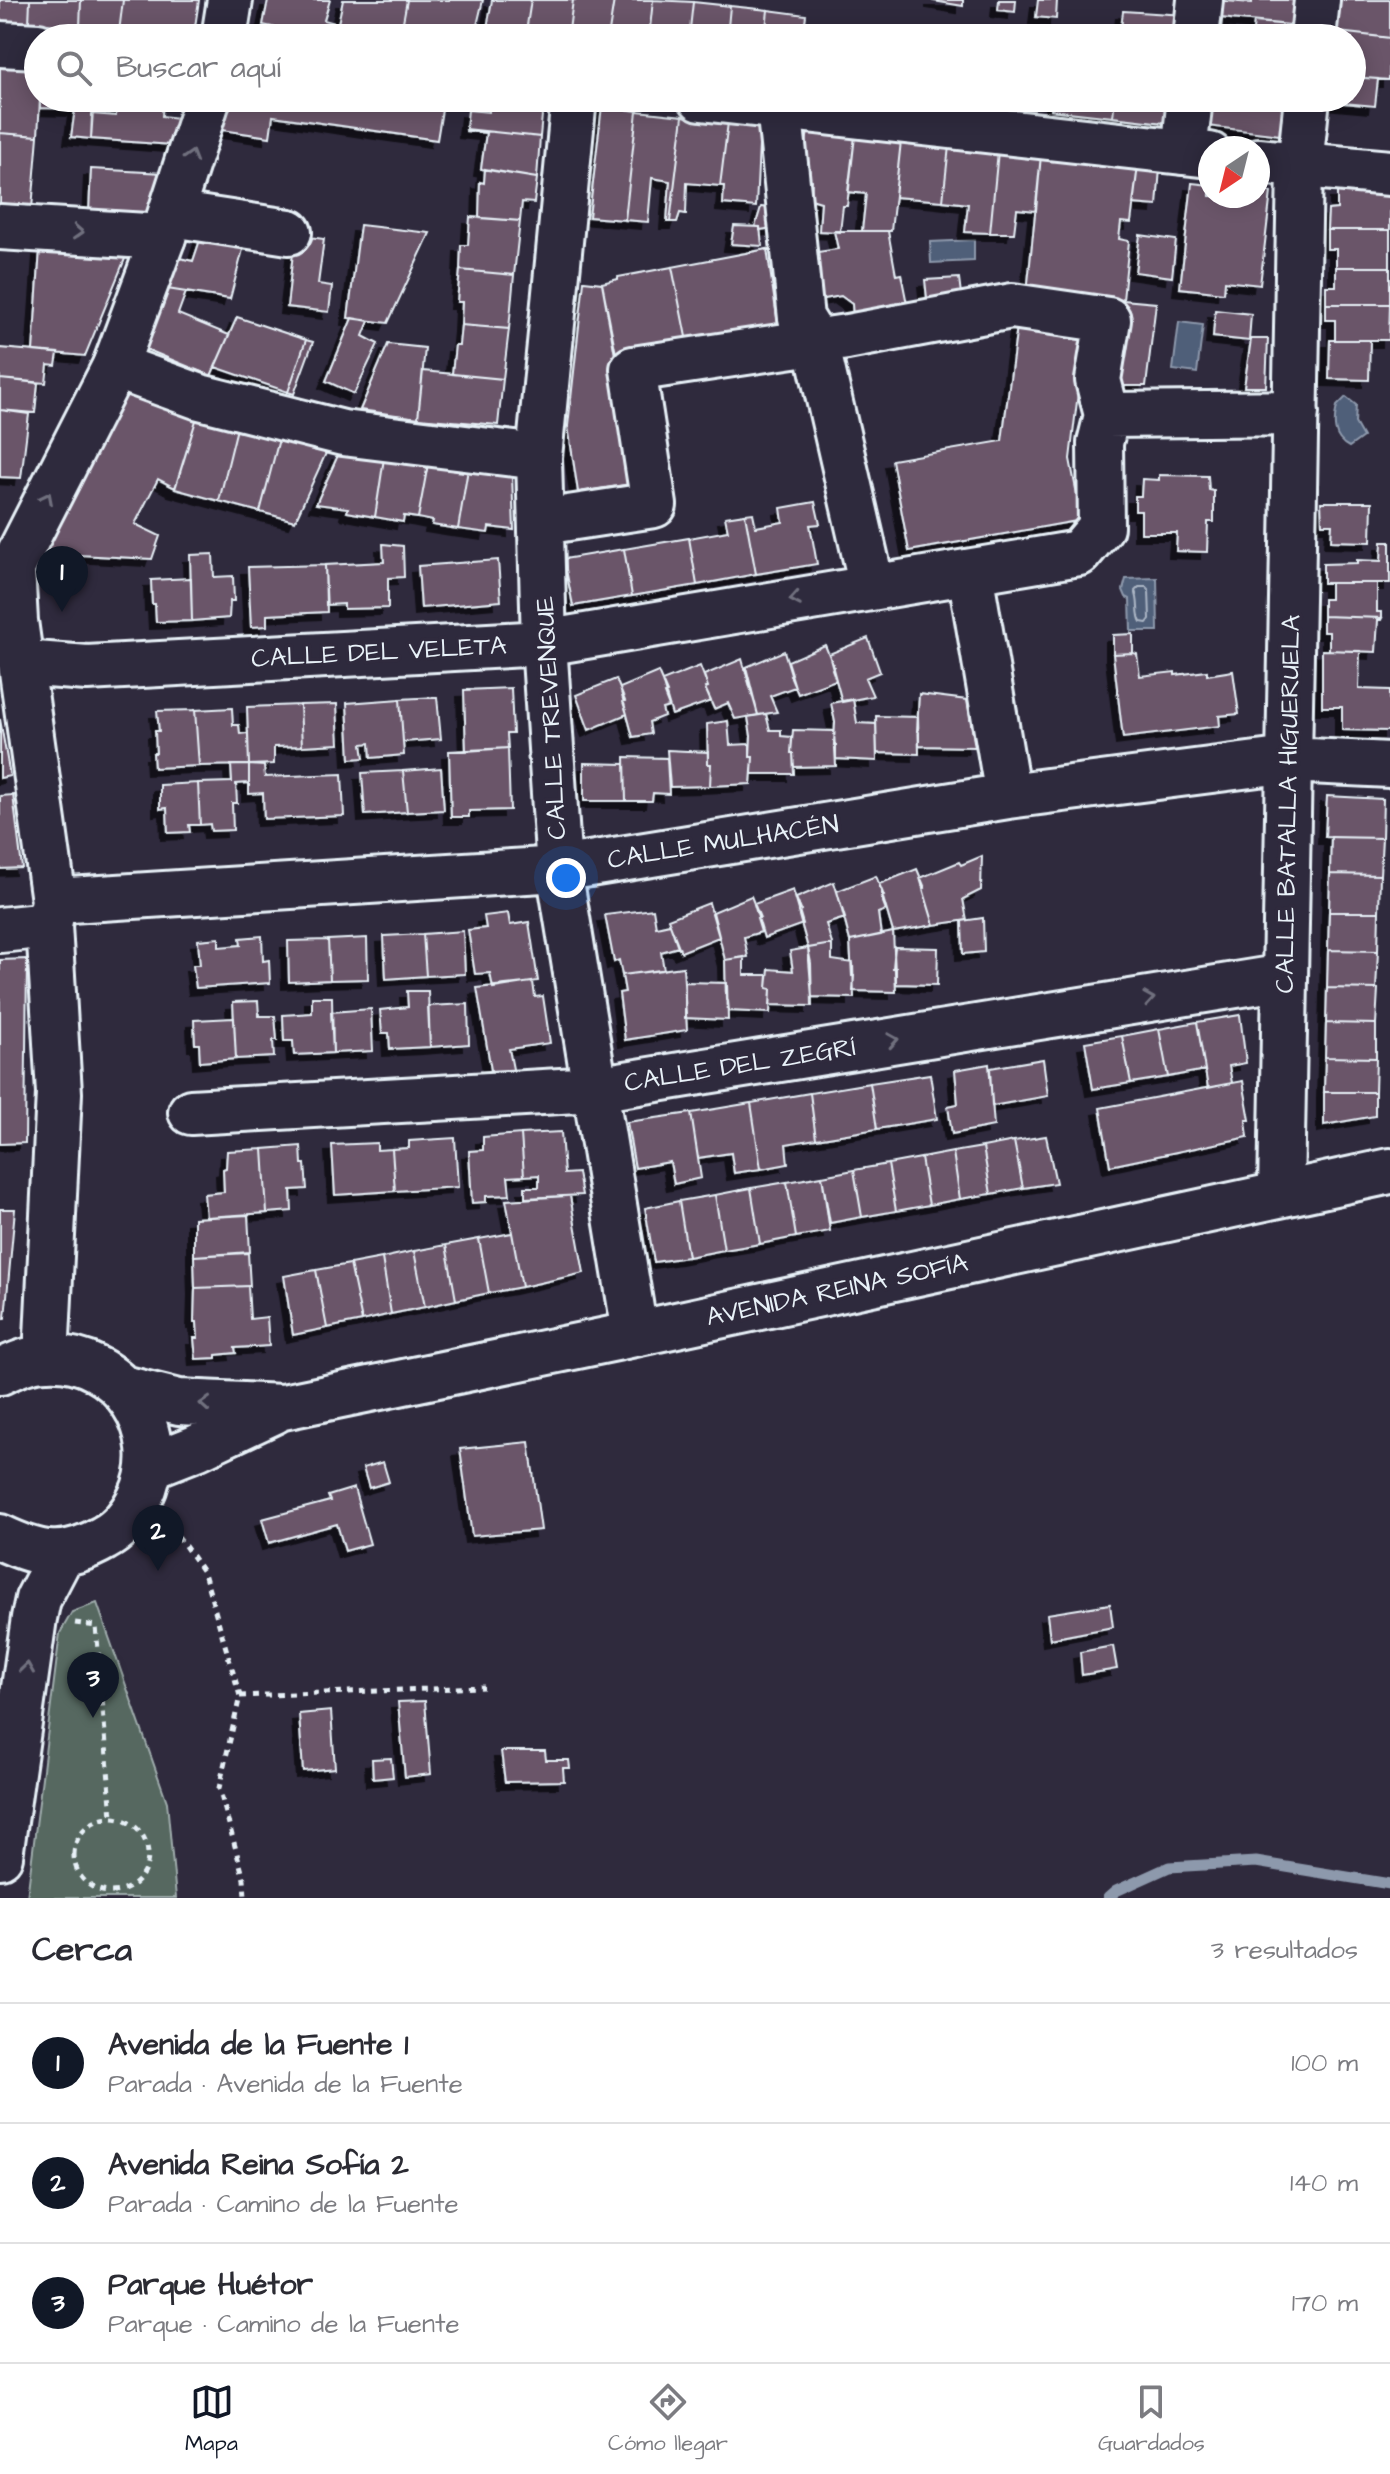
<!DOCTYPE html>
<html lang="es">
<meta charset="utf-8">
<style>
body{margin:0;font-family:"Architects Daughter",sans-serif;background:#f2f2f3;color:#2b2b33}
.compass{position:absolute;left:1198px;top:136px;width:72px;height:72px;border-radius:50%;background:#fff;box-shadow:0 4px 20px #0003;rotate:215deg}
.you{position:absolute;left:566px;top:878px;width:28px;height:28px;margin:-20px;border:6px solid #fff;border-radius:50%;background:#1a73e8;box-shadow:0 0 0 12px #1a73e833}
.badge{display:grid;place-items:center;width:52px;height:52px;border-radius:50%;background:#111827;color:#fff;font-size:26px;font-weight:700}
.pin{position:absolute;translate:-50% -66px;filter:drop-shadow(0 2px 4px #0008)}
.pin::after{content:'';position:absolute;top:42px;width:28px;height:24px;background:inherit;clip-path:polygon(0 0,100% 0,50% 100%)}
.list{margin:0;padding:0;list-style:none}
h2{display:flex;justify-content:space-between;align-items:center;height:104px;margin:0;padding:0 32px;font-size:34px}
h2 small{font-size:26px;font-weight:400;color:#7c7c81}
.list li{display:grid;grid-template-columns:52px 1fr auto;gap:24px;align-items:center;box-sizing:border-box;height:120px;padding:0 32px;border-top:2px solid #e1e1e2}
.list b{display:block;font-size:30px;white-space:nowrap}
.list p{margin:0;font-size:26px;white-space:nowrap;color:#7c7c81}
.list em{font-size:26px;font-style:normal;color:#7c7c81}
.icon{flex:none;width:44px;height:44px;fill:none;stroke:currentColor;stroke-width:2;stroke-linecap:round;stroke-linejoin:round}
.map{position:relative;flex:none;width:1390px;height:1898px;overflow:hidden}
.search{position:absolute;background:#fff;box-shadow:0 4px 20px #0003;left:24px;right:24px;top:24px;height:88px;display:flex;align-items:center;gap:20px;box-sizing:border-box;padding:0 28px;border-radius:44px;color:#7c7c81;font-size:30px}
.sheet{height:464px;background:#fff}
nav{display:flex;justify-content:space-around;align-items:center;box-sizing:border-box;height:112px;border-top:2px solid #e1e1e2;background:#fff;font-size:22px;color:#7c7c81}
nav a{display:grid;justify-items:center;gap:4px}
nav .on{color:#111827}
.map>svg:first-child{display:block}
</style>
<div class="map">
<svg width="1390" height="1898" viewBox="0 0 1390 1898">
<defs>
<filter id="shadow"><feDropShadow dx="-7" dy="7" stdDeviation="0" flood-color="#0009"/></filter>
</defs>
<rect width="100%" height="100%" fill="#2f2a3d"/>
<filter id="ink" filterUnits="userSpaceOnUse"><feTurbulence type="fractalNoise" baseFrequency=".0125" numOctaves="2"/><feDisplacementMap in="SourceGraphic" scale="16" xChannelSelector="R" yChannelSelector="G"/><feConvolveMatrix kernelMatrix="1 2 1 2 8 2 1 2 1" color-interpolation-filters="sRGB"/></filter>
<g filter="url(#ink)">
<path fill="#566861" stroke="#9facac" stroke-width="2" d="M97 1603 167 1802 176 1898H27L60 1633 72 1612Z"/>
<path fill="#505e79" stroke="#8d99ac" stroke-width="2" d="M974 240V261L931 263 930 242Z
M1179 322 1203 325 1197 373 1173 370Z
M1346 397 1356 405 1355 423 1363 437 1349 447C1333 439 1333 423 1337 406Z
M1157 578 1158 631H1131L1130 599 1126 597 1123 590 1126 579Z"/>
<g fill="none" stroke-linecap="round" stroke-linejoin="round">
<path stroke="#abb6c5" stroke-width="2" d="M1139 587H1146L1149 590 1150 619 1147 623 1141 622C1136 614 1140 601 1135 591Z"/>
<path stroke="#8d99ac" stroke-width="11" d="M1108 1898 1116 1891 1169 1867 1256 1862 1390 1884"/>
</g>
<path fill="#6a5569" stroke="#e8f1f8" stroke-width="2" filter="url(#shadow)" d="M0 0H30L29 25 0 23Z
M30 0H81L80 26 29 23Z
M81 0H123L119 32 80 29Z
M123 0H199L195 27 190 34 136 29 135 33 119 32Z
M268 0H330L324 20 338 24 335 38H323L263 25Z
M343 0H407L400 38H335Z
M407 0H483L474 38H400Z
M492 0H531L525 38 486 34Z
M531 0H573L568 38H525Z
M573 0H614L608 38H568Z
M614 0H653L649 38H608Z
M653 0 693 2 689 38H649Z
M933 0H963V6L933 1Z
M999 0H1016L1015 12 998 10Z
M1038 0H1057L1056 19 1036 17Z
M1212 0 1252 3V0H1303L1300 26 1211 17Z
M1334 0H1390V38L1330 31Z
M693 2 730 6 727 38H689Z
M730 6 768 10 765 38H727Z
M768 10 806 15 803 38H765Z
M1123 11 1185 15 1183 38H1160L1159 36 1121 30Z
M1254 22 1300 26 1299 38H1252Z
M805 23 846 28 845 38H803Z
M846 28 890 33 889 38H845Z
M1330 31 1390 38 1389 80 1352 77V38H1329Z
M890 33 933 38H889Z
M0 57 38 59V98H40L38 136 0 133Z
M1352 77 1378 79 1375 106 1322 101 1323 98H1352Z
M40 98H94L91 139 71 137 75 109 40 108Z
M117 98H163L162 116 179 118 172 145 91 139 92 114 116 116Z
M230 98H444L437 140 273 116 270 137 222 130Z
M490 98 543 104 540 137 466 129 468 110 489 112Z
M1053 98H1115L1113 117 1051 110Z
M1115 98H1176L1173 124 1113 117Z
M1202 98H1292L1288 136 1199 125Z
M602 106 637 111 625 220 589 217Z
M637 111 683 116 670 222H667L670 181 652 178 648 222 625 220Z
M683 116 728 122 720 186 687 183 686 214 680 213 677 222H670Z
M728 122 760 125 756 207 723 204 724 186H720Z
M466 129 540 137 537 178 481 169 486 133 466 131Z
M808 131 855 136 847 206H843L840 232 819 231 821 202 811 199 812 180 804 178 802 167Z
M0 133 38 136 32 209 0 208Z
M855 136 901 141 891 231H862L866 194 848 192Z
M901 141 949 146 943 201 895 197Z
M949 146 998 151 990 233 965 232 968 204 943 201Z
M998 151 1041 155 1036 211 1017 209 1014 233H990Z
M1041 155 1138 165 1131 223 1121 222 1119 239 1129 241 1123 300 1027 293Z
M1138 165 1160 168 1157 206 1133 204Z
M91 169 163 173 149 216 89 213Z
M485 169 537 178 534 203 522 202 520 221 479 218 480 182 484 183Z
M1192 183 1210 185V196H1258V190L1271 192 1260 285 1225 281 1224 293 1180 288Z
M1337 192H1390V230H1327L1328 210 1337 209Z
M761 207 771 208 773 228 760 230V227H755Z
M470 217 520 221 514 275 460 270 461 245H468Z
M205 225 246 238 230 299 161 288 175 257 193 261Z
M360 225 430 233 388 323 348 318Z
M734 226 760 227 762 246 731 244Z
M1327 230H1390V267H1336V249H1327Z
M834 231H888L896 275 901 274 908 309 853 317 852 304 841 296 818 300 811 253 838 249Z
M295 235 324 239 318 284 332 286 329 312 287 307Z
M1140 235 1176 240 1172 277 1135 272Z
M40 249 127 254 85 356 33 351Z
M767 249 779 331 688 347 672 267Z
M672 267 688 347 617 359 602 283 618 279V277Z
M1336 267H1390V304H1326V286H1336Z
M460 270 514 275 509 329 461 325 462 302H457Z
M959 278 962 302 928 307 925 280Z
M584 281 602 283 638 483 578 492 568 426Z
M161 288 186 292 178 314 229 335 211 376 136 345Z
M1123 300 1156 303 1146 386H1113Z
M1326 304H1390L1389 340H1335V320H1326Z
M1215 310 1251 314 1249 341 1213 337Z
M237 317 306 340 288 392 215 367Z
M352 318 369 321 363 336 378 344 354 394 326 381Z
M1018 318 1086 327 1070 459 1082 520 909 551 892 460 1002 441Z
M461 325 509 329 503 379 452 374 455 345H459Z
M1251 339H1268L1266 387H1244Z
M306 340 313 342 294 394 288 392Z
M1330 340H1370L1369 380 1329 379Z
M388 344 425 348 418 418 360 410Z
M0 348 58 353 56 366 48 365 46 383 0 379Z
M423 371 503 379 498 425 418 418Z
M0 379 38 383 35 413 0 410Z
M123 394 197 417 175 488 158 479 135 524 160 536 152 559 43 553Z
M0 410 29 414 21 478 0 477Z
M197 417 237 428 219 501 175 489Z
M237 428 279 439 260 512 219 501Z
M279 439 327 451 295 521 260 512Z
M339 453 384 458 375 517 347 512 348 508 316 504Z
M384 458 428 464 418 518 404 516 403 522 375 517Z
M428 464 468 469 458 529 432 525 433 521 418 518Z
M468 469 512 475 514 530 489 527 488 533 458 529Z
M1159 475 1208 476 1209 490 1214 491V522H1208L1207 552 1176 551 1177 533H1141V511H1135V496H1141L1142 479 1159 480Z
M815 502 820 524 810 525 817 564 756 574 745 514 753 513 756 527 783 522 781 508Z
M1321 502H1372L1371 542 1331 541 1332 524H1322Z
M745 514 756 574 697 585 689 538 728 531 725 517Z
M689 538 697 585 632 596 624 549Z
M1382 542H1390V583H1323V564L1357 563V560L1381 561Z
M383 544 403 546 404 577 388 578V608L344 609V604L326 605 325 565 384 562Z
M624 549 632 596 573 606 564 559Z
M213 554 214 577 233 576 234 601H230L229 618 192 621 190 555Z
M498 560 501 601 421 608 418 566Z
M325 565 327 612 267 615V626L251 627 248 567Z
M191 578 192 621 156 622 155 604H152L151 580Z
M1330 583H1377V612H1382V618L1323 616V599H1330Z
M1323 616 1382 618 1381 620H1378L1376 652 1329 650V632H1323Z
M1133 634V653L1113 654V635Z
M868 638 880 672 865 678 873 696 842 702 829 654Z
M825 645 834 667 832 669 836 680 798 694 790 675 792 674 788 661Z
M1322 650 1360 651 1359 689 1390 690V731L1342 730V707H1322Z
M784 651 795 687 770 696 777 712 758 715 746 667Z
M1133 653 1137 654 1140 676 1175 672V675L1207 671V675L1233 671 1239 714 1219 716 1220 726 1123 738 1113 654Z
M742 659 758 715 735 719 728 703 714 709 705 688 708 687 704 675Z
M700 666 708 687 705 688 711 701 672 715 662 681Z
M658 672 667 693 664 694 669 707 662 709 664 716 649 722 651 734 633 737 620 688Z
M616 679 625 701 623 702 627 714 589 730 576 695Z
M511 688 513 734H507L508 748 466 751 464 690Z
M919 694 967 700 975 747 919 746V732L917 731Z
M437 697 441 739 403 742 400 699Z
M400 699 404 755 371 758 370 743 362 744 364 758 350 759 347 703Z
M853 699 857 723 876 724 877 761 836 759V744H834L835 722 831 703Z
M337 704 339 744 302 746 300 705Z
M300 705 302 746 274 747V764L249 765 247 707Z
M232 708 233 725H239L240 734 248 733 249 765 199 766 195 710Z
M195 710 199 766 154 768 153 753H156L155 731H159L157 711Z
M766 714 770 730H781V736L792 737 791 753H793L794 774H752L753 757H750L751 736 748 717Z
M876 716 918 717 919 754 877 753Z
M0 719 10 776 0 778Z
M728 721 730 745 750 744V757H753L751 784 710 786 711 764H708L707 724Z
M793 730 834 731 836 766 794 767 793 753H791Z
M508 748 510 810 469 811V817H451L449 751Z
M667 750 708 752V764H711L710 786 670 787Z
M625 757 667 758 669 794 653 793 652 801H626Z
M584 763 625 764 626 801H584Z
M231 765H249V783L236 784 237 803H232L233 830 211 831 210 824 200 825 198 783 232 782Z
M249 765 264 766 265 777 342 774 344 816 264 819 263 793 249 794Z
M441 768 444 810 407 812 403 771Z
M403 771 407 812 365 815 362 773Z
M198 783 200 825H189L190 832 168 833 167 808 160 809V785Z
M13 795 22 868 0 869V796Z
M1327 796 1383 799 1382 838 1325 837Z
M1331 837 1382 838 1380 875 1330 874Z
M982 856 981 890 963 899 967 920 934 925 920 878 959 862 961 865Z
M917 869 925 888 923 889 934 925 893 932 879 884Z
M1330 874 1380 875 1379 912H1329Z
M876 876 884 896 881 897 886 910 878 913 881 935 850 941 837 891Z
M834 882 845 918 826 924 832 944 808 948 798 912 801 910 796 898Z
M793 890 803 924 764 938 754 904Z
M751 896 760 918 757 919 761 932 744 937 748 957 725 960 713 912Z
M709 903 719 937 681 952 668 919Z
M653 909 656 927 670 924 678 947 661 952 664 970 622 975 619 960 614 962 605 915Z
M1329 912H1379L1378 951 1328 950Z
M508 913 510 925 529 922 538 981 493 988 490 973 475 974 468 930 486 928 484 916Z
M983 918 984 952 963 954 962 921Z
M463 931 465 974 426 976 423 934Z
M893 932 896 992 853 991 854 976H852L850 941Z
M423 934 426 976 386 979 384 936Z
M262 936 263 961 269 960 270 983 196 988 193 965H200L198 940 219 938V947L241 945 240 938Z
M367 938 368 979 330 980 328 940Z
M328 940 330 980 289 982 288 941Z
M832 944V960L853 963 854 998 812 997 808 948Z
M895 947 938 948 937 985 896 984V968H893Z
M808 948 811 963 812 1006 770 1005 771 989 767 988 769 969 793 971 790 951Z
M1328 950 1378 951 1376 989 1327 988Z
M744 957V975H768L767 988 771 989 770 1013 729 1011 728 1001 726 1000 725 960Z
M27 959 25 1143 0 1144V960Z
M683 967 687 1030 625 1040 619 993 625 992 622 975Z
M533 982 535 997 543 996 550 1043 509 1049 514 1074 492 1076 477 988Z
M685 982 727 983 728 1020 685 1018Z
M1327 988 1378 989 1376 1024 1326 1023Z
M407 991H428L430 1047 390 1049 389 1033H382L380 1010 408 1007Z
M312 997H332L333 1053 294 1055 293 1041H284L283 1015 312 1013Z
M258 1001 259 1016H275L277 1040H273L274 1057 236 1059 233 1002Z
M468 1004 469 1044 430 1047 428 1006Z
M371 1009 373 1051 333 1053 331 1012Z
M1240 1015 1246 1063 1229 1066 1232 1083 1208 1088 1197 1022Z
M234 1018 236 1059 200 1062 199 1044H195L194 1020Z
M1197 1022 1205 1070 1168 1077 1159 1029Z
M1326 1023 1376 1024V1058L1325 1057Z
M1159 1029 1168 1077 1131 1083 1122 1036Z
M1122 1036 1131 1083 1093 1089 1085 1042Z
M1325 1057 1376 1058 1375 1092H1324Z
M1043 1059 1048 1096 992 1106 990 1068Z
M989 1064 994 1126 952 1134 948 1106 958 1104 955 1070Z
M930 1074 937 1119 877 1129 870 1083Z
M1243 1081 1250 1120H1246L1248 1137 1110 1166 1100 1108Z
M870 1083 877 1129 816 1139 810 1093Z
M1324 1092H1375V1116L1324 1125Z
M810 1093 816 1139 786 1144 788 1164 761 1169 751 1103Z
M751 1103 761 1169 734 1173 731 1153 698 1158 691 1113Z
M691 1113 701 1178 674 1184 670 1162 635 1168 627 1122Z
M561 1132 564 1174 578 1173 582 1195 525 1198V1187H539V1175L524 1176 521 1134Z
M521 1134 524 1176 508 1177 510 1195 486 1196V1202L472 1203 469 1151 483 1150V1137Z
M1046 1136 1056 1183 1023 1188 1014 1141Z
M455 1138 458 1187 395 1191 392 1149 409 1148V1141Z
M1014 1141 1023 1188 991 1194 983 1147Z
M377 1143V1150L392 1149 395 1191 335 1195 332 1145Z
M301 1146 302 1164H305L307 1189 291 1190 292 1211 267 1213 263 1149Z
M983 1147 991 1194 960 1199 953 1152Z
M263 1149 267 1213 206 1217 204 1194 224 1192 223 1169 226 1168 227 1151Z
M953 1152 960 1199 929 1205 921 1158Z
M921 1158 929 1205 896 1211 888 1164Z
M888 1164 896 1211 862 1217 854 1170Z
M854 1170 862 1217 830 1223 822 1176Z
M822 1176 830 1231 796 1237 787 1182Z
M787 1182 796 1237 760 1244 751 1188Z
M751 1188 760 1244 724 1250 715 1195Z
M715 1195 724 1250 688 1257 679 1201Z
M567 1196H570L584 1273 522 1287 506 1200Z
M679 1201 688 1257 654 1262 645 1208Z
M0 1209H15L5 1318 0 1321Z
M248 1215 250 1252 194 1256V1218Z
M512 1233 522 1287 489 1293 479 1239Z
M479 1239 489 1293 456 1300 446 1245Z
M446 1245 456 1300 425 1307 414 1251Z
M414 1251 425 1307 391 1314 382 1258Z
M248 1253 250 1286 195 1288 194 1256Z
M382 1258 391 1314 362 1321 350 1264Z
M350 1264 362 1321 327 1328 316 1270Z
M316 1270 327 1328 293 1335 284 1276Z
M248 1286 250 1319 267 1317 269 1346 235 1348 236 1353 216 1355V1358L196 1359 194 1338H198L197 1322H194L195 1288Z
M529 1442 541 1530 472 1536 460 1449Z
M383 1462 389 1482 369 1488 363 1468Z
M354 1488 370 1544 345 1551 337 1524 269 1543 262 1519 330 1501 328 1496Z
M1110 1604 1113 1627 1050 1639 1047 1614Z
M1113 1646 1117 1669 1082 1675 1080 1652Z
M425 1701 431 1774 405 1777 398 1702Z
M331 1711 335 1768 303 1771 299 1714Z
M501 1751H545L546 1760H569L570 1768H563L564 1781 505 1782Z
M391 1758 393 1777 373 1779 372 1759Z"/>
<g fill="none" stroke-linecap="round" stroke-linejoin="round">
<defs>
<path id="street" d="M1196 38 1200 0
M1313 38 1317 0
M574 98 539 457 544 643 559 869 635 1333
M779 106 801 318 816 342 872 586
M1184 152 1190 98
M171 214 289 232
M0 227 163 237
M115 366 200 397 343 433 539 457
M1107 415 1296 413
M970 572 1008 796
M22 663 87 668 544 643 1079 553 1101 527 1100 443 1107 415 1098 380 1108 320 1012 306 847 337 633 369 654 505 542 522
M54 901 559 869 1008 796 1289 760 1390 765
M0 930 49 925
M191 1112 595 1089 1285 977
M1281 1194 1300 166 1307 98"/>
<path id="secondary" d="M224 38 230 0
M0 44 38 46
M701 98 1210 155
M1258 161 1390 173
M46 1358 59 1093 49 925 54 901 15 621 12 568 115 366 163 237 208 98
M0 1372C15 1365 30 1358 47 1358 119 1354 172 1432 140 1498 132 1514 121 1529 104 1538 64 1561 40 1556 0 1537
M123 1388 179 1402 283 1407 616 1338 1390 1171
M150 1466 196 1448 274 1411
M0 1856 34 1618 38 1599 61 1555"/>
</defs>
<use href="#street" stroke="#e8f1f8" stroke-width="50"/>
<use href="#secondary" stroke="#e8f1f8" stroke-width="50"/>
<path stroke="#e8f1f8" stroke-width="5" stroke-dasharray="6 6" stroke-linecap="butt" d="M171 1526 204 1573 240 1696 219 1788 244 1879 245 1898
M75 1623 96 1626 112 1817
M240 1696 484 1687
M74 1855a37 37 0 1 1 74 0a37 37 0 1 1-74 0Z"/>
<use href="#street" stroke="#2f2a3d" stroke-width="44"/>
<use href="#secondary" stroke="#2f2a3d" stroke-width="44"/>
</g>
<defs><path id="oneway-chevron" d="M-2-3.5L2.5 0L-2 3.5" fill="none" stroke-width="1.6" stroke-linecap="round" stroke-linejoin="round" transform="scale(2)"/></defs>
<g stroke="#70707e">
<use href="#oneway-chevron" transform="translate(191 156) rotate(-73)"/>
<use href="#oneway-chevron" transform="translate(78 232) rotate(3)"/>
<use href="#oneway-chevron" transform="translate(47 498) rotate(-63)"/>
<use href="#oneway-chevron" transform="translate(795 599) rotate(170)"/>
<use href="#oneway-chevron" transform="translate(1149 999) rotate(-9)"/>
<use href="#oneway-chevron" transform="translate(893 1040) rotate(-9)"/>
<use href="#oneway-chevron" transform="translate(205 1404) rotate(-176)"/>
<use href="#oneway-chevron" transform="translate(27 1668) rotate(-82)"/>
</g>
</g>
<g text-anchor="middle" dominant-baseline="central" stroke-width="7" stroke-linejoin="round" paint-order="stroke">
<g font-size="26" fill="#e8f1f8" stroke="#2f2a3d">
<text transform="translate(379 652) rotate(-3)">CALLE DEL VELETA</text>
<text transform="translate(551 718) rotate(-93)">CALLE TREVENQUE</text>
<text transform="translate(1288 804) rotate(-89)">CALLE BATALLA HIGUERUELA</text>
<text transform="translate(723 842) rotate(-9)">CALLE MULHACÉN</text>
<text transform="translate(740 1065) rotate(-9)">CALLE DEL ZEGRÍ</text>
<text transform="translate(837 1290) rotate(-12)">AVENIDA REINA SOFÍA</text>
</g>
</g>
</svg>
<svg class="compass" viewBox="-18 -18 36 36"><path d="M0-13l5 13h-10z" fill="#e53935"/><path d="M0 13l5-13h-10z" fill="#7c7c81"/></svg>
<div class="you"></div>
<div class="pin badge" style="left:62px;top:612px">1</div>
<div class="pin badge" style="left:158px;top:1571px">2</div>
<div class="pin badge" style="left:93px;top:1718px">3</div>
<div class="search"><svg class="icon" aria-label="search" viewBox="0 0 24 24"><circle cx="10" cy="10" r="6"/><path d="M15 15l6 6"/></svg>Buscar aquí</div>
</div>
<section class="sheet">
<h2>Cerca<small>3 resultados</small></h2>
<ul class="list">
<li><span class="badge">1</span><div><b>Avenida de la Fuente 1</b><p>Parada · Avenida de la Fuente</p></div><em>100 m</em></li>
<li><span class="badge">2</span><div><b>Avenida Reina Sofía 2</b><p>Parada · Camino de la Fuente</p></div><em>140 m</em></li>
<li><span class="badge">3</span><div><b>Parque Huétor</b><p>Parque · Camino de la Fuente</p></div><em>170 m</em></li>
</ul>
</section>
<nav>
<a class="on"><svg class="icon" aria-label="map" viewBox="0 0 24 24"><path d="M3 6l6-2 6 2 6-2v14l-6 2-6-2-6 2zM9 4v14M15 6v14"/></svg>Mapa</a>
<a><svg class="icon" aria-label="directions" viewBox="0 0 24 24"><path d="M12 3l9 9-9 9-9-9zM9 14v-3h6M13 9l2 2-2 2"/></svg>Cómo llegar</a>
<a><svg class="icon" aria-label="saved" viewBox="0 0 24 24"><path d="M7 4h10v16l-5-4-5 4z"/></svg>Guardados</a>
</nav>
